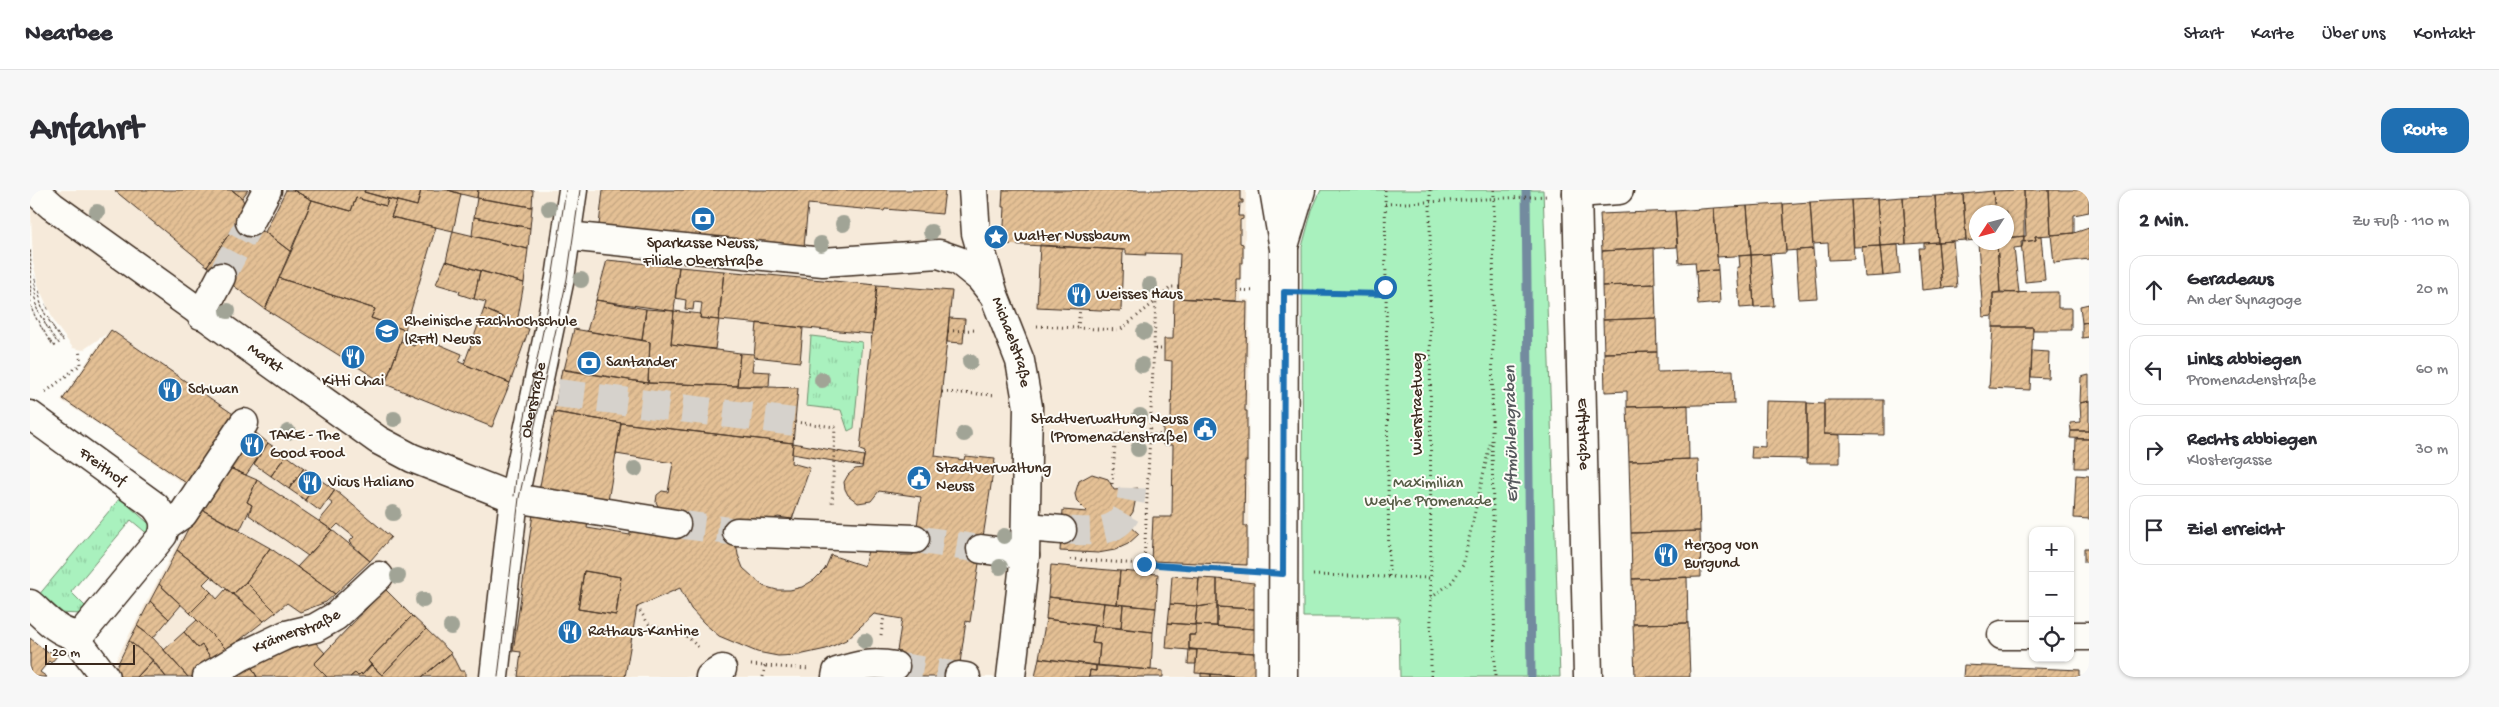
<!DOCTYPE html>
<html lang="de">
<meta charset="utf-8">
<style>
body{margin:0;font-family:"Gochi Hand",sans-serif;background:#f7f7f7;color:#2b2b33}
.controls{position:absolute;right:15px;bottom:15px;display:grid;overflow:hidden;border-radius:10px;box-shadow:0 1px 4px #0004}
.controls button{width:45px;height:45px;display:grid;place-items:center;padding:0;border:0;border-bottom:1px solid #e1e1e2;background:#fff;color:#2b2b33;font:25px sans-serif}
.compass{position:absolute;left:1939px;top:15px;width:45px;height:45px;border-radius:50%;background:#fff;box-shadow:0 1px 4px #0004;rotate:234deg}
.scale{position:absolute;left:15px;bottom:12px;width:90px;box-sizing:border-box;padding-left:5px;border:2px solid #3b2a1e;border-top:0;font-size:14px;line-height:18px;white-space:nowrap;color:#3b2a1e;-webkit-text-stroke:4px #fdfcf7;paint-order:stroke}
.stop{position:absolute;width:15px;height:15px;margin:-11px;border:4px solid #1f6fb2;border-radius:50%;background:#fff}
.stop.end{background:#1f6fb2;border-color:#fff;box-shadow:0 1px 5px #0008}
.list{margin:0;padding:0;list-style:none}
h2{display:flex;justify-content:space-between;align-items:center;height:65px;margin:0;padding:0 20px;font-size:21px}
h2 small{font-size:16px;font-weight:400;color:#7c7c81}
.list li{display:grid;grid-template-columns:32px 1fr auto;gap:15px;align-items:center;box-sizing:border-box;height:70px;margin:0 10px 10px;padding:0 10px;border:1px solid #e1e1e2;border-radius:15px}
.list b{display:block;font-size:19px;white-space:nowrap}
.list p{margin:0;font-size:16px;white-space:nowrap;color:#7c7c81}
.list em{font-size:16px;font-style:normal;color:#7c7c81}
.icon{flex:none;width:28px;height:28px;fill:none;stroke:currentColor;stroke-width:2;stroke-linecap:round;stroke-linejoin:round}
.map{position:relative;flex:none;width:2059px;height:487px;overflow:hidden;border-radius:15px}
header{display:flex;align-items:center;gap:30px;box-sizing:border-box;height:70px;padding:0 25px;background:#fff;border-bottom:1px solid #e1e1e2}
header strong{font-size:24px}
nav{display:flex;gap:28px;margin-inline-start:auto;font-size:18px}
.intro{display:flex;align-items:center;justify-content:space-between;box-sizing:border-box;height:120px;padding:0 30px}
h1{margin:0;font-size:35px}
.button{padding:12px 22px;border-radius:15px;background:#1f6fb2;color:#fff;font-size:18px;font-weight:700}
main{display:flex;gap:30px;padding:0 30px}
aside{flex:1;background:#fff;border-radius:15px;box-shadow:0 1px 4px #0004}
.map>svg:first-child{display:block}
</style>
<header>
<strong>Nearbee</strong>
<nav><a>Start</a><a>Karte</a><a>Über uns</a><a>Kontakt</a></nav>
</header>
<div class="intro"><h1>Anfahrt</h1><a class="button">Route</a></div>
<main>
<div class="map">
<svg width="2059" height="487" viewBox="0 0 2059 487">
<defs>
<pattern id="grass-tufts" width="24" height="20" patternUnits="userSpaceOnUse" patternTransform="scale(1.25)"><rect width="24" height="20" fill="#a9f1be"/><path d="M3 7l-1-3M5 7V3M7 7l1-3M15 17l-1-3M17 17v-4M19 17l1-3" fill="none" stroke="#92cfa3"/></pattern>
<pattern id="building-hatch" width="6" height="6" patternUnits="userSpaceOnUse" patternTransform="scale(1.25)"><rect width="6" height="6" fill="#e4c095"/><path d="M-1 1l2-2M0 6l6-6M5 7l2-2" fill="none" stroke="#c4a580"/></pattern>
</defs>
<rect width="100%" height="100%" fill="#fdfcf7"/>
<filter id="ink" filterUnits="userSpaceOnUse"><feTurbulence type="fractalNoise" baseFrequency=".02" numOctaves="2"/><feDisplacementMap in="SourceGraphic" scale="10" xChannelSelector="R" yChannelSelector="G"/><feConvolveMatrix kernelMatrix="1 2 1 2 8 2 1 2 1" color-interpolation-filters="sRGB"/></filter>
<g filter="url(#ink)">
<path fill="#f6eada" d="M0 0H1216L1214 75H1212L1210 109 1219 110 1218 390H1225V487H80L78 485 172 307 82 243 31 210 76 144 53 160 43 158 26 135 9 98 3 73Z"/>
<path fill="url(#grass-tufts)" stroke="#728e6e" d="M781 146 832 152 824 238 818 241 811 220 776 216Z
M90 308 125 339 120 346 101 330 41 402 57 418 53 424 26 423 8 406Z"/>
<path fill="#a9f1be" stroke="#728e6e" d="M1291 0H1513L1530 487H1370L1369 427H1273L1272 57 1282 20Z"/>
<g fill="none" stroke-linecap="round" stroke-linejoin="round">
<path stroke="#738b9f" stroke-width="9" d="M1496 0 1501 487"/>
</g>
<path fill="url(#building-hatch)" stroke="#3b2a1e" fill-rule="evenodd" d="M84 0H202L212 8 215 15 212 25 177 76Z
M202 0H218L212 8Z
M256 0H263L282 10 261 62 235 42Z
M263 0H335L334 2 358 9 356 16 326 8 321 21 282 10Z
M335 0H391L387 16 334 2Z
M391 0H418L431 4 423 41 361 27 367 11 387 16Z
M418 0H448L447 8 431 4Z
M448 0H503L502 17 447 8Z
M573 0H915L912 24 855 19 854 21 778 14 774 57 569 35Z
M973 0H1211V10H1213V13H1210L1209 26H1213V29L1210 30V53L1213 54V73H1210V89H1206V111L1148 108 1150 64 1115 63 1116 65 1096 64V60L973 54 975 17H972Z
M1994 0 1996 46 1976 48V22H1965L1963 1Z
M1994 0H2019L2021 45 2005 46 2006 50 1994 52Z
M2019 0H2059V22L2044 25V43L2021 45Z
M1963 1 1965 22H1946V50L1936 51 1933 4Z
M1933 4 1936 50 1908 52 1905 6Z
M1905 6 1908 52 1876 54 1873 7Z
M1873 7 1876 54 1850 56 1847 9Z
M326 8 356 16 358 9 367 11 361 27 406 37 375 140 341 128 345 119 249 88 282 10 321 21Z
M447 8 502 17 500 38 444 27Z
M1847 9 1850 56 1824 57 1821 10Z
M1821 10 1824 69 1799 70 1798 53 1783 54 1780 12Z
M1780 12 1783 59 1756 61 1753 14Z
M1753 14 1756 63 1721 65 1717 16Z
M1717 16 1721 65 1687 67 1684 18Z
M1684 18 1688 80 1666 81 1665 72 1649 73 1645 21Z
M1645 21 1647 57 1572 61 1570 24Z
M212 25 261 62 235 119 177 76Z
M444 27 500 38 498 59 442 46Z
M2059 38V69L2024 73 2021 45 2044 43Z
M423 41 498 59 494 93 416 71Z
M1994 46 1992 57 1984 58 1989 103 1970 102 1967 52H1976V48Z
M2005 46H2011L2015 90 1995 92 1991 52 2006 50Z
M1923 51 1927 97 1912 98 1908 52Z
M1908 52 1912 98 1892 100 1889 58H1894V53Z
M1948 52H1967L1970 102 1963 103V126L1953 127Z
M1010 55 1093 60 1091 121 1007 117Z
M1868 55 1870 84 1853 86 1850 56Z
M1850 56 1853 86 1835 87 1832 57Z
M1624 58 1625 94 1572 96V61Z
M1783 59 1787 108 1769 109 1766 60Z
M1740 64 1744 116 1724 117 1721 65Z
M1721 65 1724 117 1710 118 1707 77H1710L1709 66Z
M577 70 649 77 644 121 566 110Z
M416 71 450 81 444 109 429 104 430 101 406 94Z
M649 77 694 81 689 130 670 128 672 113 664 112 663 120 655 119 656 110 645 108Z
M1688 80 1690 113 1668 115 1666 81Z
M450 81 494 93 487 133 454 119 456 112 444 109Z
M694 81 847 95 842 144 689 130Z
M249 88 345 119 341 128 375 140 355 194 235 119Z
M1625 94 1626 128 1573 130 1572 96Z
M847 95 922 101 905 266 934 270 935 266 965 269 940 432 936 431 928 487H863L872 429 844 424 816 450 796 459 769 465 748 466 727 462 689 446 674 433 661 419 650 398 607 417 595 487H488L491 462 483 461 503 324 558 332 557 338 600 345V340L641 321V318L634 320 629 318 626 312 627 305 632 301 638 302 643 273 586 264 591 233 763 253 761 273 780 278 762 329 748 327 741 330 706 352 708 365 713 378 733 396 747 400H760L772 397 784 390 795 379 801 365 834 376 839 357 869 360 868 365H883L891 307 849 301 841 311 828 313 818 305 815 299 814 292 818 285 825 279 832 278 835 262 830 260ZM554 381 591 387 586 425 548 419Z
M2028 102V118H2041V140H2003V137H1963V103Z
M1144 108 1217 112 1215 221H1217V271H1215L1214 336H1217V375L1121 371 1123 327H1142L1143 255H1133V233H1141L1142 171 1134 170V149H1143Z
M566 110 616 119 612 150 557 141Z
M2059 114V132L2052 133 2050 116Z
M454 119 499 139 480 193 434 174Z
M616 119 644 121 641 154 710 163 707 196 618 193 620 152 612 150Z
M644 121 671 124 670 128 689 130 685 159 641 154Z
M919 128 935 129 933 153 917 152Z
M1626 128 1627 162 1574 163 1573 130Z
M2059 132V147L2052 148V133Z
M727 133 773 138 770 172 724 167Z
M1963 137H2003L2000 200 1959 198Z
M544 139 620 152 618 193 534 180Z
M81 140 209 228 162 297 33 209Z
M387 145 432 164 429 172 480 193 462 237 355 194 371 151 384 156Z
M2002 161 2019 162 2018 188 2001 187Z
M1627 162V182L1703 180 1704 214 1597 217V201L1575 202 1574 163Z
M710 163 724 164 722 181 740 182 739 196H707Z
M532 179 618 193 768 198 763 253 591 233 524 222Z
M2059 185V211L2050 213 2051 187Z
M1794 210H1854V245L1794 244Z
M1736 211 1777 212V269L1721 268 1722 256 1735 257Z
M2059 211V241H2041L2040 233 2051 232 2050 213Z
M1777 213 1794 214V244L1810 245V273H1777Z
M1658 215 1659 269 1599 271 1597 217Z
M524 222 591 233 578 311 509 301Z
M220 238 238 253 216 285 195 276Z
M2041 241H2059V249L2040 248Z
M2046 249H2059V278H2045Z
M238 253 256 265 241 286 224 274Z
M763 253 834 266 832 276 762 264Z
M256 265 274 278 259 299 241 286Z
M1668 269 1670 341 1601 343 1599 271Z
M195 276 227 290 217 312 222 315 210 340 169 318Z
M274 278 289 289 275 310 259 299Z
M1062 284 1078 289 1084 300 1108 298 1103 322 1096 332 1109 344 1098 354 1085 360 1068 363 1030 361 1033 320 1057 322 1047 312 1045 304 1049 291Z
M2046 285 2059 286V329L2044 328Z
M289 289 305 300 290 321 275 310Z
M227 290 302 340 278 366 219 325 222 315 217 312Z
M305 300 361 347 340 371 319 352 324 347 308 334 302 340 289 331 303 314 298 310Z
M169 318 240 358 216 392 203 404 147 360Z
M302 340 340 371 305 404 267 377Z
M1670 341 1671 387 1602 389 1601 343Z
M240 358 267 377 305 404 296 412 270 422 257 413 246 422 216 392Z
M2054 358H2059V372H2054Z
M147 360 181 386 173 394 181 402 160 423 129 394Z
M1021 375 1090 381 1087 414 1018 407Z
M554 381 591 387 586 425 548 419Z
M1090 381 1128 384 1126 418 1087 414Z
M1142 386 1169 388 1167 416 1140 414Z
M1657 387 1658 433 1603 434 1602 389Z
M1169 388 1187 389V414L1167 417Z
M1187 389 1224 393V419L1187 417Z
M216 392 246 422 234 431 203 404Z
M129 394 151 415 139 429 120 411Z
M196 399 234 431 197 460 160 423 181 402 187 409Z
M355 399 382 426 338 471 341 475 332 485 331 483 328 486 325 483 320 487H297L284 474Z
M1018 407 1074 413 1071 436 1016 429Z
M120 411 139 429 123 448 107 436Z
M1074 413 1093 415 1091 438 1071 436Z
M1140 414 1167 416 1165 435 1138 433Z
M1187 414V436L1165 435 1167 417Z
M1093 415 1126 418 1123 442 1091 438Z
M1187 417 1224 419V439L1187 436Z
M382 426 396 439 352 485 338 471Z
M1016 429 1065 436 1062 453 1070 454 1068 476 1009 468Z
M167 430 197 460 183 471 172 455 168 458 154 442Z
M1138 433 1166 435V445H1159V460L1136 458Z
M1658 433 1660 487H1605L1603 434Z
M1166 435 1224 439V463L1159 459V445H1166Z
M107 436 123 448 158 487H136L119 467 99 451Z
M1065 436 1123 442 1121 480 1068 476 1070 454 1062 453Z
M396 439 421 463 392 487H354L352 485Z
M154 442 168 458 172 455 183 471 161 487H158L134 460Z
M0 448 18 463 20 461 27 466 21 473 19 471 10 482 17 487H0Z
M99 451 123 470 107 487H89L84 482Z
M284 451 295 463 284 474 297 487H227L220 474Z
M1159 459 1224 463V487L1165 483 1167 460Z
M1159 460H1167L1166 474H1158Z
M421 463 430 481H435V487H392Z
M1009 468 1066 475V481L1060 480 1059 487H1005Z
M123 470 136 487H107Z
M220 474 227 487H203Z
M341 475 354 487H320L325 483 328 486 331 483 332 485Z
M1066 475 1133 481V487H1059L1060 480 1066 481Z
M1934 475 2050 480V487H1933Z
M1171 483 1181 484V487H1171Z
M1181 484 1222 487H1181Z"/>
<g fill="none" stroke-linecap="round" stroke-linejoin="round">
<path stroke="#d6d2cc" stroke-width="28" stroke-dasharray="28 14" stroke-linecap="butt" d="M191 87 220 32
M527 203 765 232
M646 334 707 342
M1032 340C1070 343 1100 345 1102 298
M885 349 951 359
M865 476 929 486"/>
<defs>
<g id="minor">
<path id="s1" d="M4 0 22 16 348 250 382 268 484 308 646 334"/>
<path id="s2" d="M943 0 946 43 964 105 990 171 998 217 995 365 981 487"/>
<path d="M1244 0 1254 59 1253 487"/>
<path id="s3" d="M1547 0 1558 487"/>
<path d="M1547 3 1589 0"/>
<path d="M220 32 237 0"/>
<path d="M537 46 793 72 909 64 929 71 950 88 962 103"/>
<path d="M1255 53 1271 0"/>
<path d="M171 125 191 87"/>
<path id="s4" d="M0 225 125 316C133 326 136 332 133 345L52 443C33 450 14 426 0 414"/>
<path d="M135 336 153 324 214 233"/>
<path d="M997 337 1032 340"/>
<path d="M707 342 885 349"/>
<path d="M951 359 995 365"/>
<path d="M1972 445H2003"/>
<path d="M44 446 75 487"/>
<path d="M2040 446H2059"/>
<path d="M929 486 936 487"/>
<path id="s5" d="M177 487 212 466 256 445 285 438 306 426 349 386"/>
<path id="s6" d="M464 487 484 308 530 88 543 0"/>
<path d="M680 487 692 479"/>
<path d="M806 487 807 482C828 475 843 472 865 476"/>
</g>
</defs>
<use href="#minor" stroke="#3b2a1e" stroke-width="31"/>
<path stroke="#3b2a1e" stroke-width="3" stroke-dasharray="1 4" stroke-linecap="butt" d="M1355 0 1359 387
M1400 0 1401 487
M1464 0 1462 247 1465 487
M1355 14 1518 6
M0 62H1
M0 66H2
M0 70 2 69
M0 74 3 73
M0 78 3 77
M0 82 4 81
M0 87 5 86
M0 92 6 90
M0 97 8 94
M1206 100 1225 101
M0 101 9 98
M1283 102 1355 104
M0 106 10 102
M0 111 12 106
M1 117 14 111
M2 121 16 115
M4 125 18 118
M6 129 19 122
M9 132 21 126
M10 136 23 129
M1007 136 1090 140 1126 111
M1048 138 1050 118
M12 139 24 132
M918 141 947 140
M14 142 26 135
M16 146 28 138
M19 150 30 142
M21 153 33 145
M24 156 35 148
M1125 159H1134
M16 202 51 174 49 159
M912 202 966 205
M765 232 805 237 802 316
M1082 294 1086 242 1133 245
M1041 369 1224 382
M1114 374 1126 111 1141 97H1149
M1283 385 1400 388
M1401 408 1422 392 1433 375 1460 254
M607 417 619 434 658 447 670 459
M851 445 854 426
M721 475 779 479
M733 487 735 476"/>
<use href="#minor" stroke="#fdfcf7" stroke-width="28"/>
<path stroke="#3b2a1e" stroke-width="1" d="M484 306 491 245 516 127 536 0
M468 487 489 308 537 89 550 0"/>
</g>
<g fill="#a1a496">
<circle cx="519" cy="18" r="8"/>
<circle cx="67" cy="22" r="8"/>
<circle cx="813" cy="34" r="8"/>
<circle cx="901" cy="42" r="8"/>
<circle cx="791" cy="54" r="8"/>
<circle cx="551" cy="90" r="8"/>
<circle cx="1120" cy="95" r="8"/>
<circle cx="198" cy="121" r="8"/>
<circle cx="1114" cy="142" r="8"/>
<circle cx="940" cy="172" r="8"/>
<circle cx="1112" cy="175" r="8"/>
<circle cx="792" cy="190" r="8"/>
<circle cx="1110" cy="226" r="8"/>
<circle cx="364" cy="229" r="8"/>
<circle cx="258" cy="242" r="8"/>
<circle cx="934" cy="244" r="8"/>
<circle cx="1108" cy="259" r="8"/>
<circle cx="605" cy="279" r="8"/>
<circle cx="363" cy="323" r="8"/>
<circle cx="974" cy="346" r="8"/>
<circle cx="970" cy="377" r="8"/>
<circle cx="368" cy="386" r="8"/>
<circle cx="393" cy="410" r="8"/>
<circle cx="421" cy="437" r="8"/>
<circle cx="835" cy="451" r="8"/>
</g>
</g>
<g fill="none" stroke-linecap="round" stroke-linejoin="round" filter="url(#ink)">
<path stroke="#1f6fb2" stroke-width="6" d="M1114 374 1253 384 1254 102 1355 104V97"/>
</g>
<defs>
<symbol id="bank-disc" viewBox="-11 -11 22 22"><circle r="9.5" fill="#1f6fb2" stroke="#fdfcf7"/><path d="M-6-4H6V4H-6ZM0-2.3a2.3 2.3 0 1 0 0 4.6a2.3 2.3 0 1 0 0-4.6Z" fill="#fff"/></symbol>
<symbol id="sight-disc" viewBox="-11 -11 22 22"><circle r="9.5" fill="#1f6fb2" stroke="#fdfcf7"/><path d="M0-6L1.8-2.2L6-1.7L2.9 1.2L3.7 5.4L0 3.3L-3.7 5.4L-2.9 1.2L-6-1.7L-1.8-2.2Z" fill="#fff"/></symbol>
<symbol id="restaurant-disc" viewBox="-11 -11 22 22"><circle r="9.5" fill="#1f6fb2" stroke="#fdfcf7"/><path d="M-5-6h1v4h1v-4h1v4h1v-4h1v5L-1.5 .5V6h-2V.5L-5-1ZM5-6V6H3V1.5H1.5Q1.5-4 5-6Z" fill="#fff"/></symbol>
<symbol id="university-disc" viewBox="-11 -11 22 22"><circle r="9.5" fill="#1f6fb2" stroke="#fdfcf7"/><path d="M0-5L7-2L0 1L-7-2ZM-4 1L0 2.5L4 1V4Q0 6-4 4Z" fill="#fff"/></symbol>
<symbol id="civic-disc" viewBox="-11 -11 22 22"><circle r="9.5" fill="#1f6fb2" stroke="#fdfcf7"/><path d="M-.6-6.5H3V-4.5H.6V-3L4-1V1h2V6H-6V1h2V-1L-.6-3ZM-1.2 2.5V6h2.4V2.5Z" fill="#fff"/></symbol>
</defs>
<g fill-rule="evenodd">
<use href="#bank-disc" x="659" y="15" width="28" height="28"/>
<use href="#sight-disc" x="952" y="33" width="28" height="28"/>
<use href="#restaurant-disc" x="1035" y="91" width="28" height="28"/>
<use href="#university-disc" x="343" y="127" width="28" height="28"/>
<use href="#restaurant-disc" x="309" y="153" width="28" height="28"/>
<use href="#bank-disc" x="545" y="159" width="28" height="28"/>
<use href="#restaurant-disc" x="126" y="186" width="28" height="28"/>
<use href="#civic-disc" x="1161" y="225" width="28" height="28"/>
<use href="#restaurant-disc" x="208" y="241" width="28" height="28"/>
<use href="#civic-disc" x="875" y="274" width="28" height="28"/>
<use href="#restaurant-disc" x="266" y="279" width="28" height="28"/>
<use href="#restaurant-disc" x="1622" y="351" width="28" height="28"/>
<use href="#restaurant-disc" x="526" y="428" width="28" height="28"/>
</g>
<g text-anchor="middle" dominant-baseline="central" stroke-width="4" stroke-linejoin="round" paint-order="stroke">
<g font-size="16" fill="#3b2a1e" stroke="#fdfcf7" text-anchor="start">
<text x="984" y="47">Walter Nussbaum</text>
<text x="673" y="54" text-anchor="middle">Sparkasse Neuss,<tspan x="673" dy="18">Filiale Oberstraße</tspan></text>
<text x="1066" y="105">Weisses Haus</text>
<text x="374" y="132">Rheinische Fachhochschule<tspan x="374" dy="18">(RFH) Neuss</tspan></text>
<text x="576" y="173">Santander</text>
<text x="323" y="192" text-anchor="middle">Kitti Chai</text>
<text x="158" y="200">Schwan</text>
<text x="1158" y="230" text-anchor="end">Stadtverwaltung Neuss<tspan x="1158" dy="18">(Promenadenstraße)</tspan></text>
<text x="240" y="246">TAKE - The<tspan x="240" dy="18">Good Food</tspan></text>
<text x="906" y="279">Stadtverwaltung<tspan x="906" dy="18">Neuss</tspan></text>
<text x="298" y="293">Vicus Italiano</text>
<text x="1654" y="356">Herzog von<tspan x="1654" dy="18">Burgund</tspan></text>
<text x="558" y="442">Rathaus-Kantine</text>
</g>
<g font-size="16" fill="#3b2a1e" stroke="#fdfcf7">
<text stroke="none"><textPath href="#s2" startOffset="158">Michaelstraße</textPath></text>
<text stroke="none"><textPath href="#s1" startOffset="286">Markt</textPath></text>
<text stroke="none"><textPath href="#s6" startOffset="280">Oberstraße</textPath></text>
<text transform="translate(1388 214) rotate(-90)">Wierstraetweg</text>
<text stroke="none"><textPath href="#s3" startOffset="244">Erftstraße</textPath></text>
<text stroke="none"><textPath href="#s4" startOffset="89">Freithof</textPath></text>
<text stroke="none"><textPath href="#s5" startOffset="101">Krämerstraße</textPath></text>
</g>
<g font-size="16" fill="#565c46" stroke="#fdfcf7">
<text x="1398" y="294">Maximilian<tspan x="1398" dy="18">Weyhe Promenade</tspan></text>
</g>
<g font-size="18" font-style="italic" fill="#575a5e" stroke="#fdfcf7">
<text transform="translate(1482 244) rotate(-91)">Erftmühlengraben</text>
</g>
</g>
</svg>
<div class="controls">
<button>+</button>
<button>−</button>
<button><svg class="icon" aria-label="locate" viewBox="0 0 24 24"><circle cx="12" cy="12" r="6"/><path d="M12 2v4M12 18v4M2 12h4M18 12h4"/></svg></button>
</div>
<svg class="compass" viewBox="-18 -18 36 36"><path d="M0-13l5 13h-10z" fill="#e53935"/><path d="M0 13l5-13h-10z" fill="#7c7c81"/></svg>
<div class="scale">20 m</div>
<div class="stop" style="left:1355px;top:97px"></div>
<div class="stop end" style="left:1114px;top:374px"></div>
</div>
<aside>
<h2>2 Min.<small>Zu Fuß · 110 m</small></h2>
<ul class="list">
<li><svg class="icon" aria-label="ahead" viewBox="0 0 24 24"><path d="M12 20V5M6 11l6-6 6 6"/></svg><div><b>Geradeaus</b><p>An der Synagoge</p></div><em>20 m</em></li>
<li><svg class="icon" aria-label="left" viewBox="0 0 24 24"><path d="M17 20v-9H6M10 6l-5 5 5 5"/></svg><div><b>Links abbiegen</b><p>Promenadenstraße</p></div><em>60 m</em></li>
<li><svg class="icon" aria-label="right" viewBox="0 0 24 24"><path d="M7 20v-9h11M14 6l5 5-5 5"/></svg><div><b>Rechts abbiegen</b><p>Klostergasse</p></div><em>30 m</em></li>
<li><svg class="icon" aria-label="arrive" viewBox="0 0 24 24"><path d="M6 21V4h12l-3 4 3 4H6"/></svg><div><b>Ziel erreicht</b></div></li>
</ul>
</aside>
</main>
